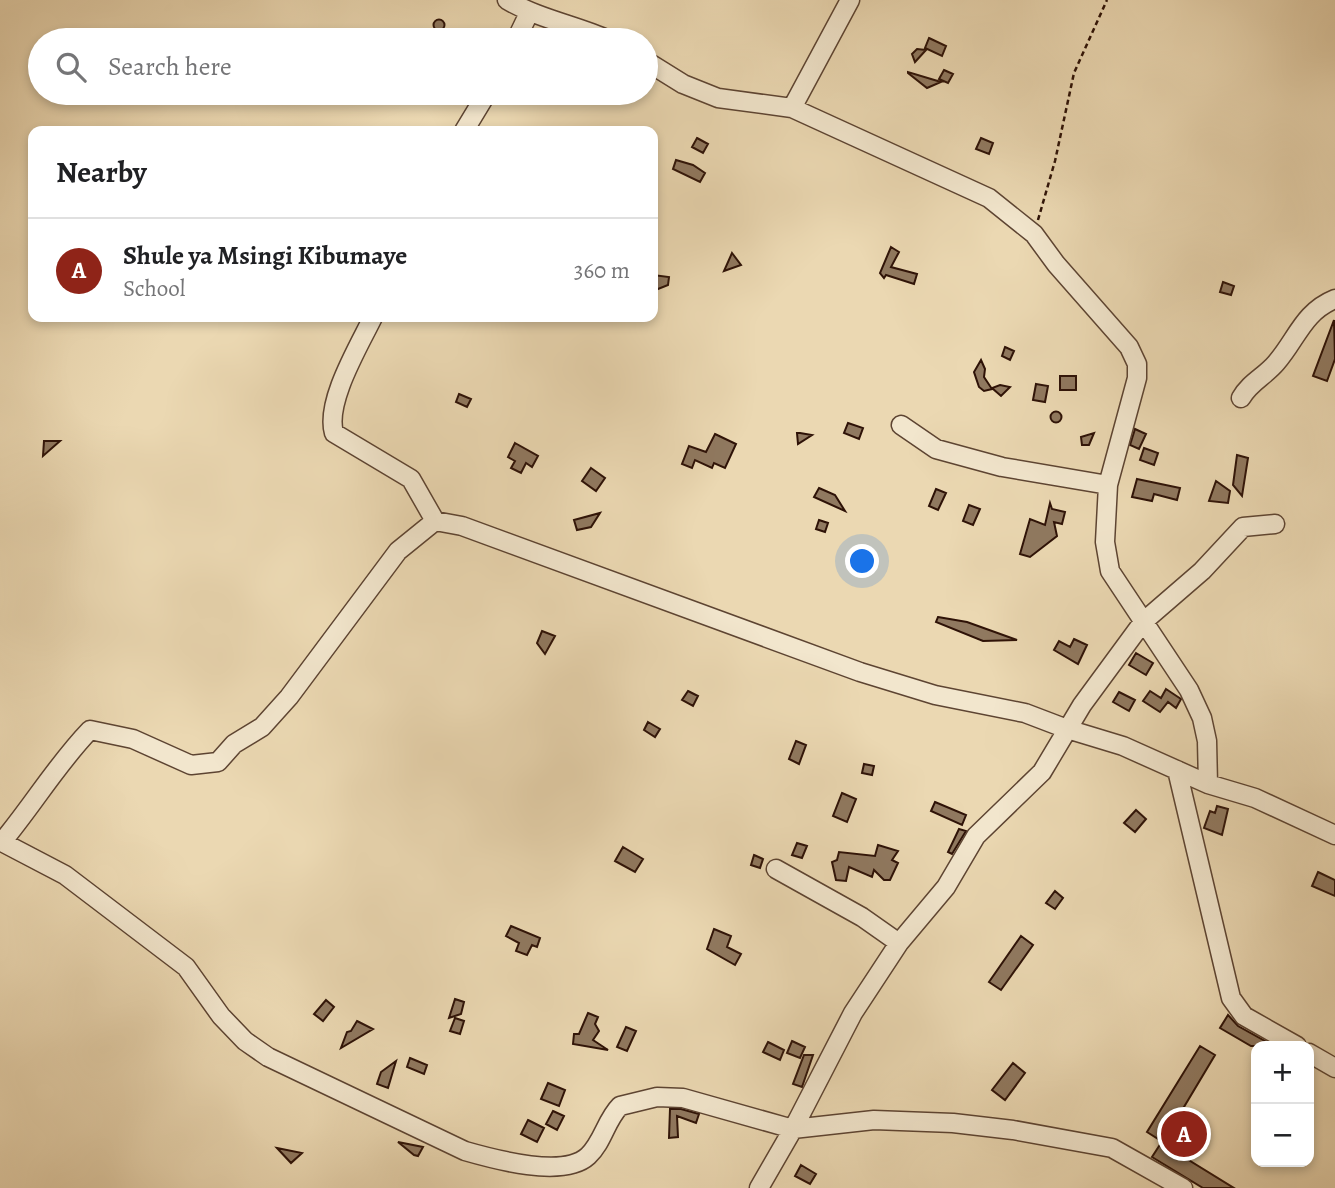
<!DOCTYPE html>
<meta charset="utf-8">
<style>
body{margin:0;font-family:Alegreya,serif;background:#f6f6f6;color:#202124}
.controls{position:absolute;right:21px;bottom:21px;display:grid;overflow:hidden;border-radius:14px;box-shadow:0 4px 10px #0003}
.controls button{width:63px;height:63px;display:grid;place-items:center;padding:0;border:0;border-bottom:2px solid #e0e0e0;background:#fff;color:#202124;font:35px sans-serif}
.you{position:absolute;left:863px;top:562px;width:24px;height:24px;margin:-18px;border:5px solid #fff;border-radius:50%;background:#1a73e8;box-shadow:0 0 0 10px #1a73e833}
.badge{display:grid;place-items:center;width:46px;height:46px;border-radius:50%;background:#8f2418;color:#fff;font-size:23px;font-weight:700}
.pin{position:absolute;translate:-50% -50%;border:4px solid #fff;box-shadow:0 2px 7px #0006}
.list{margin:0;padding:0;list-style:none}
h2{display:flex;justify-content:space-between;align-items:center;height:91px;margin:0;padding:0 28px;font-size:30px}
h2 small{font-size:23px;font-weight:400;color:#757577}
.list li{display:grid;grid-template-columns:46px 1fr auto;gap:21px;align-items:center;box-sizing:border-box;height:105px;padding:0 28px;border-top:2px solid #e0e0e0}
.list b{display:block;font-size:26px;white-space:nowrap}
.list p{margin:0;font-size:23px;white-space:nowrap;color:#757577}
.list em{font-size:23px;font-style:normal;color:#757577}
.icon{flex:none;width:38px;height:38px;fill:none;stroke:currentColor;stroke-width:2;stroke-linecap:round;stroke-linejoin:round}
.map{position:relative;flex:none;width:1335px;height:1188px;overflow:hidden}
.search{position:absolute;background:#fff;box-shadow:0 4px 10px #0003;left:28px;top:28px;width:630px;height:77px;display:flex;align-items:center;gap:18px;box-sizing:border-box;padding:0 24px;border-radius:38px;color:#757577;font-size:26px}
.panel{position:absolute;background:#fff;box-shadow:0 4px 10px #0003;left:28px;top:126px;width:630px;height:196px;border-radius:14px}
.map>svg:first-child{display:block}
</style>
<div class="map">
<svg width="1335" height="1188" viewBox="0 0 1335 1188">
<rect width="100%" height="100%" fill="#ebd8b2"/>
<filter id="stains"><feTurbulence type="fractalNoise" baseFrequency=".00286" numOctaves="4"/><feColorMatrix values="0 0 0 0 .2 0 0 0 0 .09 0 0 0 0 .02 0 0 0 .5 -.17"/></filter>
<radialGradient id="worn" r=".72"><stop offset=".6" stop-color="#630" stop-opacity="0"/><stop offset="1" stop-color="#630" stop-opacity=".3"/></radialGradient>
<path fill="#907960" stroke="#2e1207" stroke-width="2" d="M433.5 25a5.5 5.5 0 1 1 11 0a5.5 5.5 0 1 1-11 0Z
M929 38 946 46 942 56 925 48Z
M917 49 926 50 915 62 912 54Z
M944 70 953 74 948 83 939 79Z
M908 73V72L941 82 927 88Z
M697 138 708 144 703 153 692 147Z
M981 138 993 143 989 154 976 149Z
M676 160 693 165 705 173 700 182 673 169Z
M891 247 899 252 891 267 917 274 914 284 886 275 884 278 880 273Z
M732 253 741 265 724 271Z
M653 275 669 277 668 285 653 291Z
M1223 282 1234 286 1231 295 1220 292Z
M1334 320 1335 359 1327 381 1313 376Z
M1005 347 1014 351 1010 360 1002 356Z
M981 360 985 369 984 377 992 389 984 391 979 387 974 372Z
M1060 376H1076V390H1060Z
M1036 384 1048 386 1045 402 1033 400Z
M1000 385 1010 387 1001 396 992 388Z
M459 394 471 399 467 407 456 402Z
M1050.5 417a5.5 5.5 0 1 1 11 0a5.5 5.5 0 1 1-11 0Z
M848 423 863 428 859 439 844 433Z
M1135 429 1146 434 1139 449 1130 445Z
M797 433H800L812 435 798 444Z
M1094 433 1089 445H1082L1081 437Z
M715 434 736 444 725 468 714 463 712 468 695 460 692 468 682 464 689 446 706 452Z
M44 441H60L43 456Z
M515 443 538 456 532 467 526 463 521 473 511 468 515 461 508 457Z
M1144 448 1158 453 1154 465 1140 460Z
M1237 455 1248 458 1242 496 1233 485Z
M591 468 605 478 596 491 582 481Z
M1137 479 1180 488 1177 500 1154 494 1152 501 1132 497Z
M1216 481 1230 491 1228 503 1209 501Z
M819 488 835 495 845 511 814 497Z
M936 489 946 493 938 510 929 506Z
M1050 503 1052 509 1065 512 1062 524 1054 522 1057 536 1030 557 1020 554 1030 519 1045 525Z
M969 505 980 509 973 525 963 521Z
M600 513 591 527 577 530 574 520Z
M819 520 828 523 825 532 816 529Z
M938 617 967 622 1017 640 983 641 936 622Z
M542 631 555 636 545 654 537 643Z
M1074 639 1087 645 1078 664 1054 650 1059 641 1070 647Z
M1136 653 1153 663 1146 675 1129 665Z
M1166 689 1181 699 1176 708 1168 702 1160 712 1143 701 1150 691 1161 698Z
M688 691 698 696 693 706 682 700Z
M1119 692 1135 700 1129 711 1113 702Z
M648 722 660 729 655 737 644 730Z
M796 741 806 745 799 764 789 759Z
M864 764 874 766 872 775 862 773Z
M842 793 856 799 847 822 833 816Z
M935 802 966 815 962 825 931 811Z
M1217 806 1228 809 1222 835 1204 828 1210 811 1215 813Z
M1136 810 1146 819 1135 832 1124 823Z
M959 829 966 831 952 854 948 852Z
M797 843 807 846 802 858 792 855Z
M878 845 898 851 892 860 898 863 890 880H884L874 870 872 877 849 867 846 881 836 880 832 862 837 860 839 852 875 856Z
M623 847 643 859 635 872 615 861Z
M754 855 763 859 760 868 751 865Z
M1318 872 1335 880V896L1312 886Z
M1055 891 1063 898 1055 909 1046 903Z
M511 926 540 938 537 947 532 945 527 955 516 951 519 943 506 936Z
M714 929 731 936 727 947 741 954 735 965 707 949Z
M1021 936 1033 945 1001 990 989 982Z
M455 999 464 1002 461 1014 449 1018Z
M326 1000 334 1007 323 1021 314 1014Z
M588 1013 598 1017 595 1024 599 1031 593 1040 608 1050 573 1044 574 1034H579Z
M1228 1015 1238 1026 1274 1046H1251L1220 1028Z
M455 1018 464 1021 460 1034 450 1031Z
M357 1021 373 1029 341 1048 347 1032 351 1031Z
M626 1027 636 1031 627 1051 617 1047Z
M792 1041 805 1047 800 1058 787 1053Z
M768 1042 784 1050 780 1060 763 1052Z
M1200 1046 1215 1055 1163 1142 1147 1132Z
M804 1055H813L802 1087 793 1084Z
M410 1058 427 1065 424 1074 407 1067Z
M396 1061 388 1088 377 1084 381 1072Z
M1013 1063 1025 1073 1005 1100 992 1090Z
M548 1083 565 1090 559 1106 541 1099Z
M670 1109H681L699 1114 696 1123 677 1116 678 1137 669 1138Z
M553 1111 564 1116 557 1130 546 1124Z
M528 1120 544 1128 537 1142 521 1134Z
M398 1142 423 1147 418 1156 414 1155Z
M1161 1143 1234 1188H1203L1152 1157Z
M277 1148 302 1153 291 1163Z
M801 1165 816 1174 810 1184 795 1176Z"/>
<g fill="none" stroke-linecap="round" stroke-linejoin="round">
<defs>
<path id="minor" d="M507 0C539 19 575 25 609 40
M516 40 529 13
M646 61 683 84 718 98 792 108 989 198 1034 234 1056 264 1129 347 1137 364V378L1108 485 1105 542 1110 571 1189 690 1202 718 1207 741 1208 784
M792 108 850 0
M464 131 487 93
M373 317C359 346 325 402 334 433L411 479 435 521
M1241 398C1250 382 1264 377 1276 363 1297 339 1303 312 1335 299
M901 425 936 449 1002 467 1108 485
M1177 770 1231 998 1244 1016 1297 1046
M0 841 65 875 186 967 221 1016 245 1041 268 1057 465 1151C493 1159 563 1179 588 1156 603 1142 606 1120 620 1106L657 1097 683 1098 793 1129 874 1120 953 1123 1013 1130 1112 1148 1183 1188
M2 842C33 805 57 764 90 730L133 739 191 765 218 762 234 744 262 727 289 697 398 551 435 521 462 526 860 672 935 695 1025 713 1067 729 1123 746 1208 784 1255 798 1335 835
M776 869 862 917 899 943
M1309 1053 1335 1068
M759 1188 793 1129 853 1013 899 943 946 887 976 836 1042 772 1082 705 1143 622 1202 571 1243 527 1275 524"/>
</defs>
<use href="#minor" stroke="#5d4432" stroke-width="21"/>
<path stroke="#2e1207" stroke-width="2.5" stroke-dasharray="5 3.5" stroke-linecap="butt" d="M1038 220 1055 161 1074 73 1107 0"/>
<use href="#minor" stroke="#f2e6cd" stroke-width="18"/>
</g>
<rect width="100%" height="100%" filter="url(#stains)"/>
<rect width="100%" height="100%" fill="url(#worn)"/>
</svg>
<div class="controls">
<button>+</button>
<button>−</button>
</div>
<div class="you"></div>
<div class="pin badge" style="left:1184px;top:1134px">A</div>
<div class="search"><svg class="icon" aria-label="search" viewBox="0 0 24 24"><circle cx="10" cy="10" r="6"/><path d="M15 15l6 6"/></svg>Search here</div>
<section class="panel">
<h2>Nearby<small></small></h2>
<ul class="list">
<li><span class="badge">A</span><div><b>Shule ya Msingi Kibumaye</b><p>School</p></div><em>360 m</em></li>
</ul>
</section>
</div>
